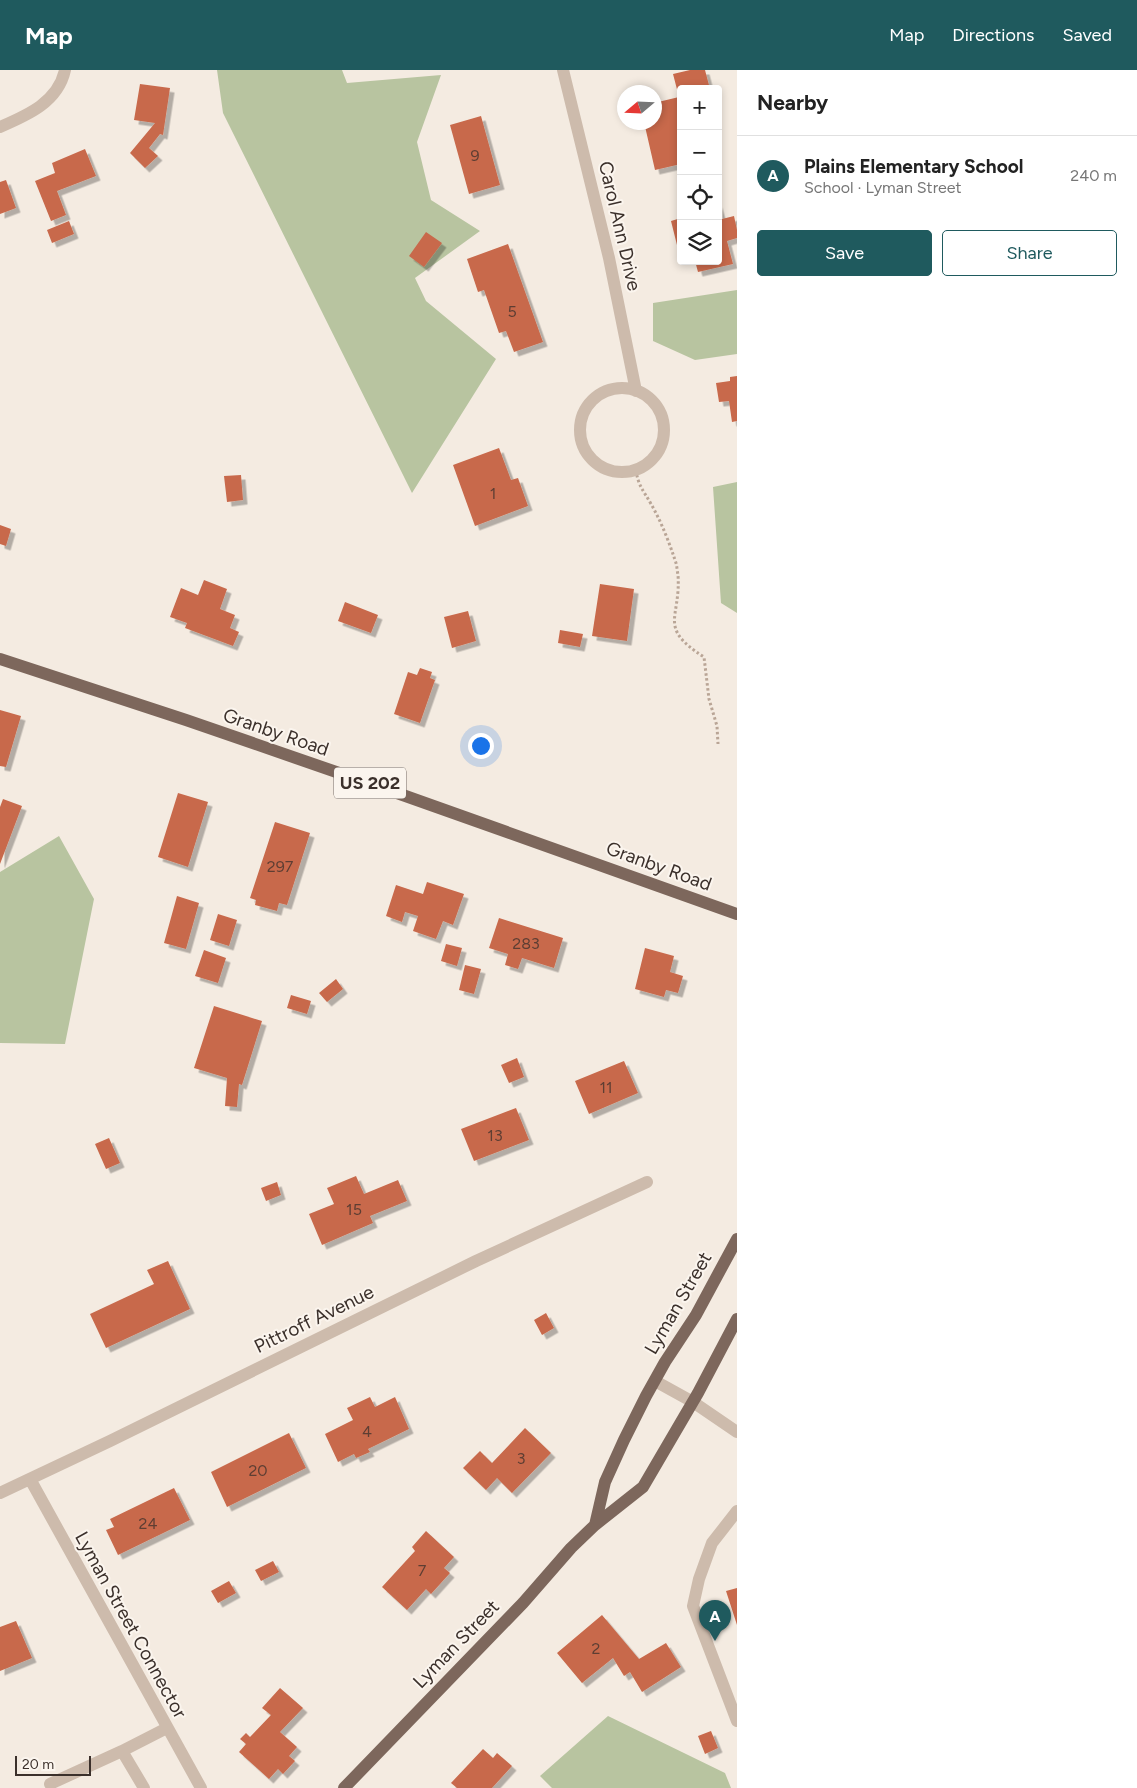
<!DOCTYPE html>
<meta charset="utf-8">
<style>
body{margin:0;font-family:Figtree,sans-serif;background:#f6f6f6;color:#222}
.controls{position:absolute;right:15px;top:15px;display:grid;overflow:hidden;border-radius:5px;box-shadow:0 2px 8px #0003}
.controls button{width:45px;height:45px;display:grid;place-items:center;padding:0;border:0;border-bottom:1px solid #e0e0e0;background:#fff;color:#222;font:25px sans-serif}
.compass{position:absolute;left:617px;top:15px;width:45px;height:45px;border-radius:50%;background:#fff;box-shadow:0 2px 8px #0003;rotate:251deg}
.scale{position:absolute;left:15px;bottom:12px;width:76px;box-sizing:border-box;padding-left:5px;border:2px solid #3b302b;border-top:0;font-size:14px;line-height:18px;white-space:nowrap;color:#3b302b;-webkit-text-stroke:4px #fbf5ee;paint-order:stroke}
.you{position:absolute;left:480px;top:675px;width:18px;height:18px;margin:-12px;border:4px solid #fff;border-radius:50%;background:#1a73e8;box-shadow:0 0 0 8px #1a73e833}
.badge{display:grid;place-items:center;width:32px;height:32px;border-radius:50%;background:#1f5a5e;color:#fff;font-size:16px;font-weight:700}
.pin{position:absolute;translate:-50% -41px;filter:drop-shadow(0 1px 2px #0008)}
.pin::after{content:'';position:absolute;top:26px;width:18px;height:15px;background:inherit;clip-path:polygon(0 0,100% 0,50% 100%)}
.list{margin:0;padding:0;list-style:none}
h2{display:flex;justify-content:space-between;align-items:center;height:65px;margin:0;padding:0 20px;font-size:21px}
h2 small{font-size:16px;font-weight:400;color:#767676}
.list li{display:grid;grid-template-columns:32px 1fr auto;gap:15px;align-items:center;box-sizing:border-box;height:80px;padding:0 20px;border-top:1px solid #e0e0e0}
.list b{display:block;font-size:19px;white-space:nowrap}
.list p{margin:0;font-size:16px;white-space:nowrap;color:#767676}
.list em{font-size:16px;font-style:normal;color:#767676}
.actions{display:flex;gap:10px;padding:15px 20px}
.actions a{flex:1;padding:11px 0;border:1px solid #1f5a5e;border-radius:5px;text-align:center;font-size:18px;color:#1f5a5e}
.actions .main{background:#1f5a5e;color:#fff}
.icon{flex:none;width:28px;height:28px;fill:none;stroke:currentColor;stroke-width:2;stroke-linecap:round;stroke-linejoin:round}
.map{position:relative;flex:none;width:737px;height:1718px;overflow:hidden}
header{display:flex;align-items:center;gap:30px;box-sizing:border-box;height:70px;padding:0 25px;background:#1f5a5e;color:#fff}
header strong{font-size:24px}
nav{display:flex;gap:28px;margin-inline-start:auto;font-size:18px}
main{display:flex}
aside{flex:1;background:#fff}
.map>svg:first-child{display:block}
</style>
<header>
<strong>Map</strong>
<nav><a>Map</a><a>Directions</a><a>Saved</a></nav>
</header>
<main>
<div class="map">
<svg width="737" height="1718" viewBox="0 0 737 1718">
<defs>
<filter id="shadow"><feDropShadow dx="4.5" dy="4.5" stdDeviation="0" flood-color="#0004"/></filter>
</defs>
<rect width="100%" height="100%" fill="#f4ebe1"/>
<path fill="#b8c4a0" d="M217 0H342L347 13 441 5 417 72 431 130 480 161 415 208 426 231 496 289 412 423 223 43Z
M737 220V284L695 290 653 271V233Z
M737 412V543L721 533 713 417Z
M59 766 94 829 65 974 0 973V802Z
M608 1646 725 1703 731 1718H552L540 1706Z"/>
<path fill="#c8694b" filter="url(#shadow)" d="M690 0H705L710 19H681V94L655 100 644 52H654V33L679 27 673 4Z
M140 14 170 18 163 65 160 64 149 78 158 86 145 98 130 83 155 53 134 50Z
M481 46 500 115 469 124 450 55Z
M85 79 96 106 57 121 66 145 51 151 35 111 55 103 52 93Z
M6 110 16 138 0 144V112Z
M718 133 722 149 734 146 737 160V168L727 171 733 194 698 202 695 191H718Z
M681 148V179H678L671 151Z
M69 151 74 164 52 173 47 160Z
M426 162 442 173 424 197 409 186Z
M508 174 543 272 514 282 506 261 499 263 484 220 478 222 467 189Z
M737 306V351L732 352 729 331 719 332 716 313 730 311V307Z
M499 378 511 410 518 408 528 436 475 456 453 395Z
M241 405 243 430 227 432 224 406Z
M0 455 11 459 6 476 0 474Z
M204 510 227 519 220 539 235 545 230 558 239 562 233 576 185 558 187 553 170 547 181 518 198 525Z
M600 514 634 519 627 571 592 566Z
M345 532 378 545 371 563 338 551Z
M468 541 476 571 452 578 444 547Z
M560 560 583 564 580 577 558 573Z
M420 598 432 602 430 608 435 610 420 653 394 644 408 602 417 605Z
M0 640 21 646 6 697 0 696Z
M178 723 208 732 188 797 158 787Z
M3 729 22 736 0 794V737Z
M275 752 310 763 287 835 279 833 277 841 255 835 256 830 250 828Z
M427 812 464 824 453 855 443 851 436 869 413 861 418 846 405 842 402 852 386 846 396 815 423 824Z
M177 826 199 833 186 879 164 873Z
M218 844 237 850 229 876 210 870Z
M499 848 563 868 554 898 522 888 518 899 505 895 508 884 489 878Z
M446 874 462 878 457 896 441 891Z
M645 878 674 886 670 902 683 906 678 923 666 920 664 927 635 919Z
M204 880 226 888 218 913 195 906Z
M465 895 481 899 474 924 459 920Z
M336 909 343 919 327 932 319 923Z
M291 925 311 931 307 944 287 938Z
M214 936 262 951 242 1015 239 1014 237 1037 225 1036 227 1008 194 998Z
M517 988 524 1007 509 1013 501 995Z
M624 991 638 1023 589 1044 575 1011Z
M516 1038 529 1070 474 1091 461 1059Z
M109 1068 120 1093 106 1099 95 1074Z
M356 1106 364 1124 398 1110 407 1131 370 1146 373 1153 322 1175 309 1144 334 1134 327 1118Z
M277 1112 281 1125 266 1131 261 1118Z
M168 1191 190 1239 106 1278 90 1244 154 1214 147 1200Z
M546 1243 554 1258 542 1265 534 1250Z
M370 1327 375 1337 395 1327 409 1359 368 1379 370 1382 356 1388 354 1384 338 1392 325 1364 353 1350 347 1338Z
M525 1358 551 1383 512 1423 497 1408 486 1420 463 1398 480 1381 492 1393Z
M289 1363 306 1398 227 1437 211 1402Z
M174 1418 190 1450 118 1485 106 1460 114 1457 110 1449Z
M426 1461 454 1487 444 1498 450 1503 431 1524 426 1519 407 1540 382 1517 415 1481 412 1477Z
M273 1491 279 1502 261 1511 255 1500Z
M229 1511 236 1523 218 1533 211 1521Z
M737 1518V1555L726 1521Z
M602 1545 639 1589 666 1573 681 1597 642 1622 630 1602 624 1606 613 1588 582 1613 557 1583Z
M16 1551 32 1588 0 1601V1557Z
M280 1618 303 1638 280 1662 297 1677 289 1686 295 1691 283 1704 278 1699 269 1709 239 1682 246 1674 240 1669 246 1663 250 1667 271 1645 262 1638Z
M711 1661 718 1678 705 1684 698 1666Z
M483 1679 493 1688 497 1683 512 1696 492 1718H457L451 1713Z"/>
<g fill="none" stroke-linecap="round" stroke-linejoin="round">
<path stroke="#b9a596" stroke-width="3" stroke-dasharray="2.5 2.5" stroke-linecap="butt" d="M636 400C638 416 644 421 651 434 661 451 669 472 675 490 677 495 677 500 678 505 681 549 657 557 704 587L709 629 717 656 718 674"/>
<path stroke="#cdbbac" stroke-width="12" d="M563 0 609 188 636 321
M0 57C28 45 58 32 65 0
M580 360a42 42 0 1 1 84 0a42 42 0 1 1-84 0Z
M655 1311 693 1332 737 1362
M30 1409 201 1718
M0 1423 110 1371 476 1191 647 1112
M737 1441 712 1473 699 1509 693 1536 737 1651
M122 1681 167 1658
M50 1714 122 1681 144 1718"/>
<path stroke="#7d675c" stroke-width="12" d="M0 589 186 650 397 723 737 844
M595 1455 605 1412 624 1370 646 1326 665 1292 696 1245 737 1169
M344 1718 523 1533 571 1478 595 1455 643 1417 698 1323 737 1249"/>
</g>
<g text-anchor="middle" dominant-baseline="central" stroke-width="4" stroke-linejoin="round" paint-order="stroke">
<g font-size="16" fill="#5e3e33">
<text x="475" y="85">9</text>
<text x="512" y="241">5</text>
<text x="493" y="423">1</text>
<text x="280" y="796">297</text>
<text x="526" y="873">283</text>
<text x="606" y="1017">11</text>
<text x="495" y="1065">13</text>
<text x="354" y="1139">15</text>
<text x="367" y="1361">4</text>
<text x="521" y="1388">3</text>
<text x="258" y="1400">20</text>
<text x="148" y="1453">24</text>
<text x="422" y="1500">7</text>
<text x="596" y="1578">2</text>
</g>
<rect fill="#fbf5ee" stroke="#756b66" stroke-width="1" x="334" y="697.5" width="72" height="31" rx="4"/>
<g font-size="18" font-weight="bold" fill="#3b302b">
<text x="370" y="713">US 202</text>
</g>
<g font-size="19" fill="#3b302b" stroke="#fbf5ee">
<text transform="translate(620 156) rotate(77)">Carol Ann Drive</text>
<text transform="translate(276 662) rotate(19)">Granby Road</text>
<text transform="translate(659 796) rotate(20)">Granby Road</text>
<text transform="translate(678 1233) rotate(-60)">Lyman Street</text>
<text transform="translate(314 1249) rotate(-26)">Pittroff Avenue</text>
<text transform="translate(131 1555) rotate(61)">Lyman Street Connector</text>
<text transform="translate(456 1574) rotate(-46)">Lyman Street</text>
</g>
</g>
</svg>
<div class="controls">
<button>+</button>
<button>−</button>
<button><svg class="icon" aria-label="locate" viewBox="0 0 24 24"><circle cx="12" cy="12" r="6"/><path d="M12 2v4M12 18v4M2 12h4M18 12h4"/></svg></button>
<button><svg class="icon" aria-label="layers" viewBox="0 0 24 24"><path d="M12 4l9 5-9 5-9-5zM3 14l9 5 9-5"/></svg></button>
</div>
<svg class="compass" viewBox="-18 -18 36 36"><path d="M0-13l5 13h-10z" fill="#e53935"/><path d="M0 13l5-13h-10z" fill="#767676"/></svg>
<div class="scale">20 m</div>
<div class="you"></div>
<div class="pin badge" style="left:715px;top:1571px">A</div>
</div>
<aside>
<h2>Nearby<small></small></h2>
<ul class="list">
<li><span class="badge">A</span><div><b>Plains Elementary School</b><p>School · Lyman Street</p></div><em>240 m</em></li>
</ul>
<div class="actions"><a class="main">Save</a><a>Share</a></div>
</aside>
</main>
